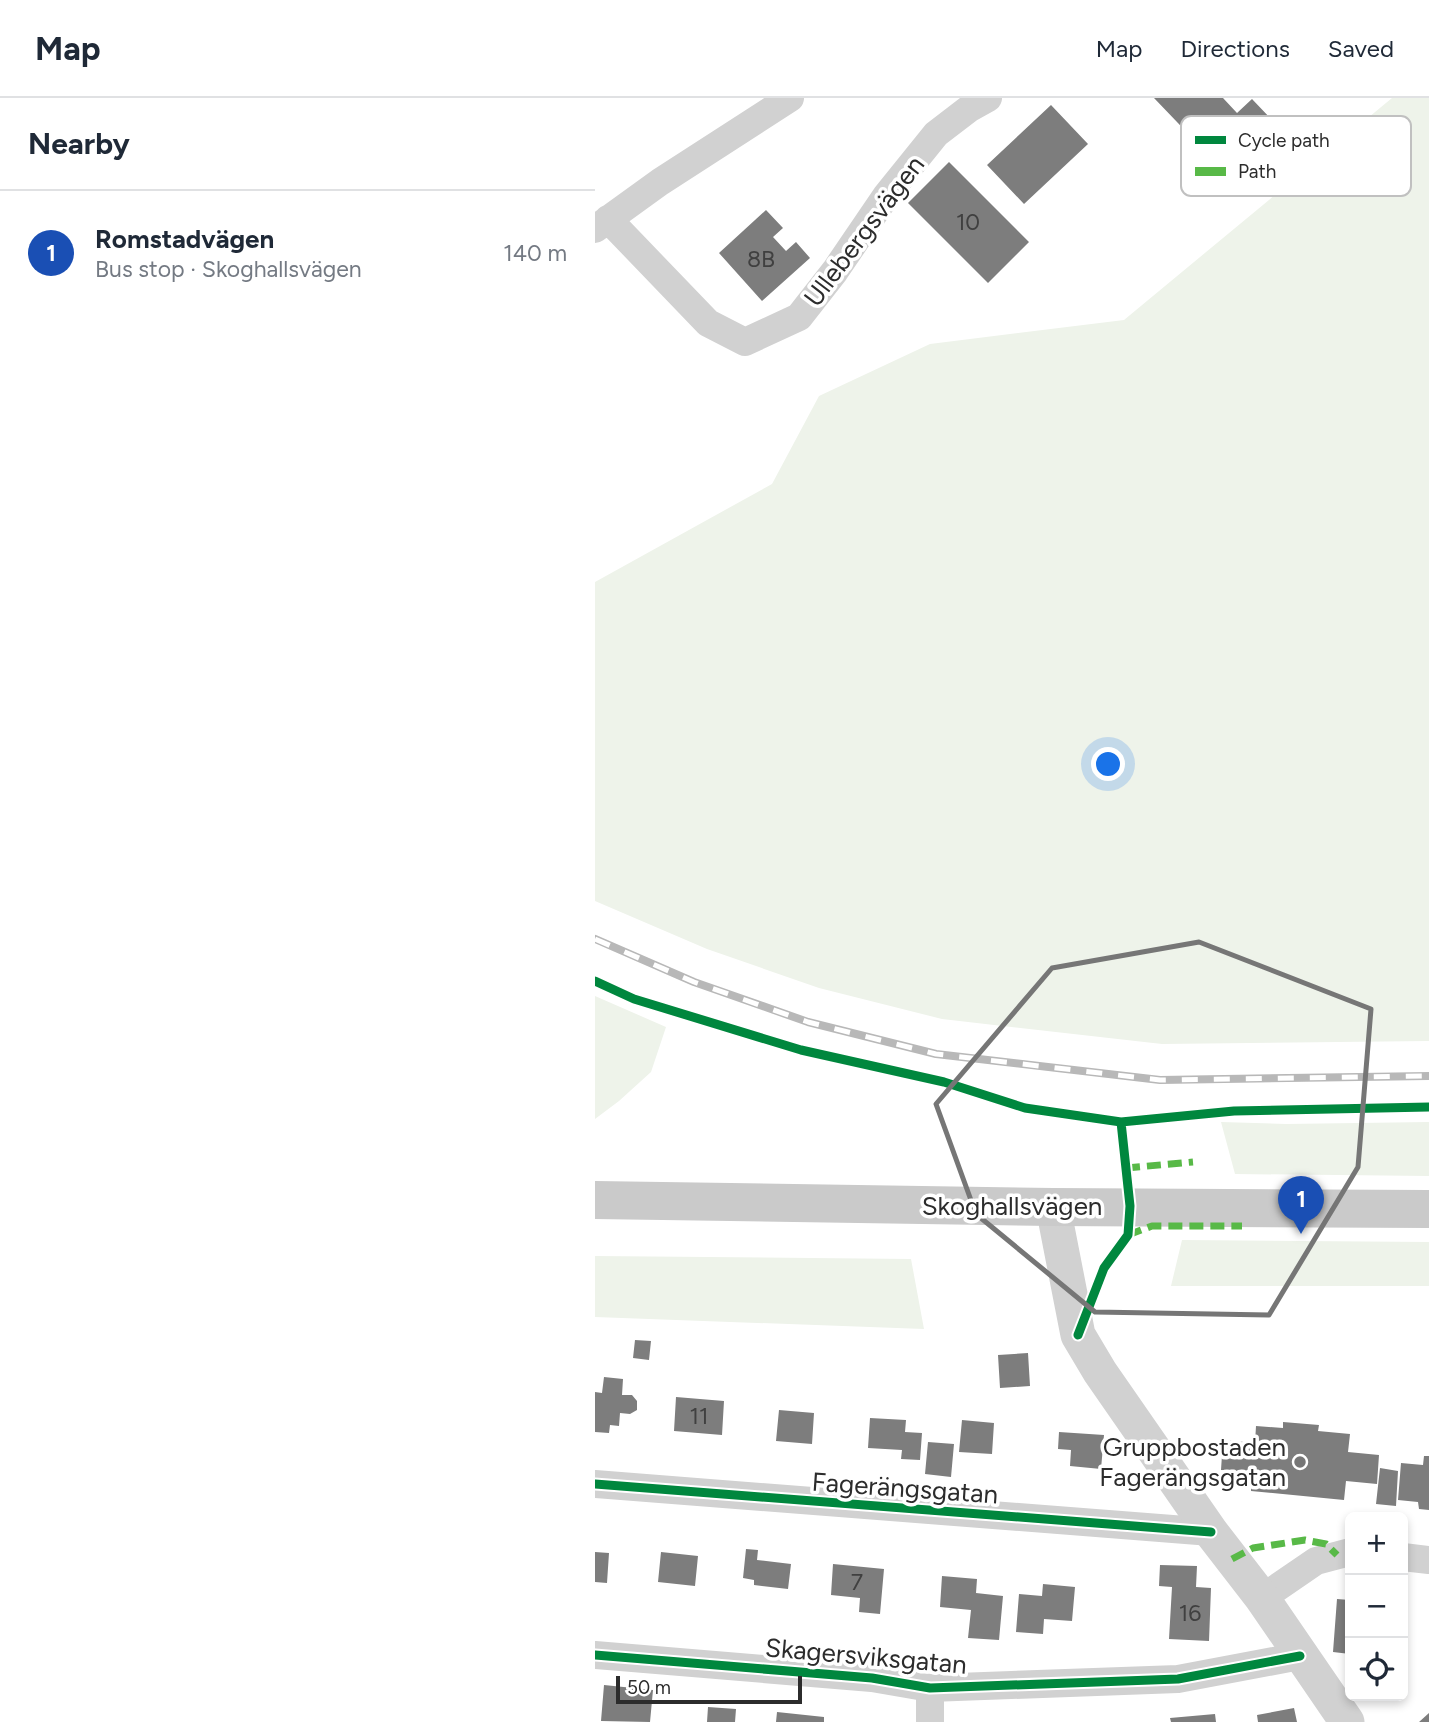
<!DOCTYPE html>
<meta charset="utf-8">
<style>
body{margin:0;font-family:Figtree,sans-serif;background:#f6f6f7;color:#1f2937}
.controls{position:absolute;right:21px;bottom:21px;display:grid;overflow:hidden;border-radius:10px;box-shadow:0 4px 10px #0003}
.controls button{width:63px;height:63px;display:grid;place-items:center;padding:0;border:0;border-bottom:2px solid #e0e1e3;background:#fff;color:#1f2937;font:35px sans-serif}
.scale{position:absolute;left:21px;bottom:18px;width:186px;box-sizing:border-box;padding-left:7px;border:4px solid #2c2c2c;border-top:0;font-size:19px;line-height:24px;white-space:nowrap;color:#2c2c2c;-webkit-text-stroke:5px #fff;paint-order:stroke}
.you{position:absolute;left:514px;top:667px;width:24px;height:24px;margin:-18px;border:5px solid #fff;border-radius:50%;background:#1a73e8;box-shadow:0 0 0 10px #1a73e833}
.badge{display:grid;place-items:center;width:46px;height:46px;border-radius:50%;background:#767676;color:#fff;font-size:23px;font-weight:700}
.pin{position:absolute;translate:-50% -58px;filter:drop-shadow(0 2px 4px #0008)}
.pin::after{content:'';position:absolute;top:37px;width:24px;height:21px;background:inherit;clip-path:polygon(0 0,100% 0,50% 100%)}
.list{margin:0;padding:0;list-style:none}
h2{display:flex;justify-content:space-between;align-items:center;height:91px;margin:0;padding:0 28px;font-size:30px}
h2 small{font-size:23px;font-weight:400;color:#747a83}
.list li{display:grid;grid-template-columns:46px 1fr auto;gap:21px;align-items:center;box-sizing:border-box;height:126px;padding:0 28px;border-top:2px solid #e0e1e3}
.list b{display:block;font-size:26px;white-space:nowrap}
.list p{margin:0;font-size:23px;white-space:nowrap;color:#747a83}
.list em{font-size:23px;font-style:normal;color:#747a83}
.icon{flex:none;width:38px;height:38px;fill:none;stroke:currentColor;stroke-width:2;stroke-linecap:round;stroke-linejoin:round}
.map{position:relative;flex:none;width:834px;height:1624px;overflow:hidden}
header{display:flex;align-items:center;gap:42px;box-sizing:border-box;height:98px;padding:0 35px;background:#fff;border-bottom:2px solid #e0e1e3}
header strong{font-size:33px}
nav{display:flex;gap:38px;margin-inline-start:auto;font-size:24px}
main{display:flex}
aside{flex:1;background:#fff}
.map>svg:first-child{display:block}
</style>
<header>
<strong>Map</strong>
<nav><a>Map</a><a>Directions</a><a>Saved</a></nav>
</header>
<main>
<aside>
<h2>Nearby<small></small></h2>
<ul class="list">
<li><span class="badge" style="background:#1a4fb4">1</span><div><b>Romstadvägen</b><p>Bus stop · Skoghallsvägen</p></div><em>140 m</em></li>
</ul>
</aside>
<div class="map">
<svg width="834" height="1624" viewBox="0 0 834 1624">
<rect width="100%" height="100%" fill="#fff"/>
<path fill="#eef3ea" d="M797 0H834V943L567 946 347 921 224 890 112 851 0 803V484L177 386 224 298 335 246 529 222Z
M0 898 71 929 56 974 24 1003 0 1021Z
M626 1024 691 1026 834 1024V1078L640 1076Z
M587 1142 834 1144V1188H576Z
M0 1158 316 1161 329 1231 0 1219Z"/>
<path fill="#7d7d7d" d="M559 0H628L642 15 657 1 679 24 628 72Z
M456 7 493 46 429 106 392 67Z
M354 64 434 144 393 185 313 105Z
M171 112 188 130 178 139 191 153 201 144 215 160 167 203 124 155Z
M40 1242 56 1243 54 1262 38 1260Z
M433 1255 435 1288 405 1290 403 1257Z
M9 1279 28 1281 27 1297H37L42 1303V1312L35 1316 25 1315 24 1328 15 1327 14 1335 0 1334V1294L7 1295Z
M81 1299 129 1303 127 1337 79 1333Z
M184 1312 219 1315 217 1346 181 1343Z
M275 1320 311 1322 310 1334 327 1335 325 1362 306 1361 307 1352 273 1350Z
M367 1322 399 1325 397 1356 364 1354Z
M688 1324 724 1327 723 1333 755 1336 753 1354 784 1357 782 1386 751 1383 749 1402 656 1393 657 1374 626 1372 628 1342 660 1345 661 1328 688 1330Z
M464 1334 509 1337 506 1371 475 1368 476 1352 463 1351Z
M333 1344 359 1346 356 1379 330 1376Z
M829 1358H834V1412L824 1411 823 1404 803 1402 806 1365 828 1367Z
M785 1370 803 1373 801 1408 781 1406Z
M151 1451 163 1452 162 1462 196 1466 193 1491 159 1487V1482L148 1480Z
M0 1454 14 1455 12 1485 0 1484Z
M66 1454 103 1458 100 1488 63 1484Z
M238 1466 289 1471 285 1516 264 1514 265 1500 236 1497Z
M565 1467 602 1468 601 1489 616 1490 614 1543 574 1541 577 1489 564 1488Z
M347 1478 382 1481 381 1495 408 1498 404 1542 373 1540 376 1512 345 1509Z
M448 1486 480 1489 477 1523 449 1521 448 1536 421 1534 424 1496 447 1498Z
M742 1501 755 1502V1556L738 1554Z
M9 1587 58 1592 55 1624 6 1623Z
M113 1609 141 1611 140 1624H112Z
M699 1610 702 1624H663L662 1617Z
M182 1614 229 1619V1624H181Z
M834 1615V1624H824Z
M620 1616 621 1624H576L575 1620Z"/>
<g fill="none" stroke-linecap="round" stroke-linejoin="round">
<path stroke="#d1d1d1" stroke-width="28" d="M13 121 113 225 150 244 204 219 240 173 291 98 341 36 375 10 393 0
M0 131 65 84 195 0
M0 1386 616 1434
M808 1459 834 1462
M667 1500 721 1463 755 1454
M0 1557 277 1580 335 1590 583 1581 705 1558
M335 1624V1590"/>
<path stroke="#d1d1d1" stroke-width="35" d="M458 1109 483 1237 505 1274 616 1434 667 1500 752 1624"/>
<path stroke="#cacaca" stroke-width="38" d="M0 1102 458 1109 834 1111"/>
<defs>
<path id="rail" d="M0 841 99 884 213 924 341 956 565 982 834 978"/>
</defs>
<use href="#rail" stroke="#b8b8b8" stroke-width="8"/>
<use href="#rail" stroke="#fff" stroke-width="5" stroke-dasharray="16" stroke-linecap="butt"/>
<path stroke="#58b947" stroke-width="7" stroke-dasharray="14 7" stroke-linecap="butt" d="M531 1070 598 1064
M533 1137 557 1128H647
M637 1461 658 1450 710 1442 731 1446 742 1457"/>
<defs>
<path id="cycleway" d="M0 883 39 901 206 952 349 984 430 1010 526 1024 639 1013 834 1009
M483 1237 509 1170 533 1137 535 1108 526 1024
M0 1386 616 1434
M0 1557 277 1580 335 1590 583 1581 705 1558"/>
</defs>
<use href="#cycleway" stroke="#fff" stroke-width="13"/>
<use href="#cycleway" stroke="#00873e" stroke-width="9"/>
</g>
<path fill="none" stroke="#767676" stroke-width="5" stroke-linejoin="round" d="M604 844 776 911 763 1069 674 1217 500 1214 381 1116 341 1006 457 870Z"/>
<circle fill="#767676" stroke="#fff" stroke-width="2.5" cx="705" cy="1364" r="7"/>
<g text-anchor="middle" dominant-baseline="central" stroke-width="7" stroke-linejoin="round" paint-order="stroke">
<g font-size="23" fill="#404040">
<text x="373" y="124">10</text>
<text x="166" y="161">8B</text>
<text x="104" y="1318">11</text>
<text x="262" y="1484">7</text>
<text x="595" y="1515">16</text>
</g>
<g font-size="26" fill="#2c2c2c" stroke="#fff">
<text transform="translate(269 133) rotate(-53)">Ullebergsvägen</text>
<text x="417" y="1108">Skoghallsvägen</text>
<text transform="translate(310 1390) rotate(4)">Fagerängsgatan</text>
<text transform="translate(271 1558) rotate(5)">Skagersviksgatan</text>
</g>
<g font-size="26" fill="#2c2c2c" stroke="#fff" text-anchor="end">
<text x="691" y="1349">Gruppbostaden<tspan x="691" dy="30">Fagerängsgatan</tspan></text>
</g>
</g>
<rect x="586" y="18" width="230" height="80" rx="10" fill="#fff" stroke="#c0c0c0" stroke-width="2"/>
<rect x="600" y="38" width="31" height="8" fill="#00873e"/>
<rect x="600" y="69" width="31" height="9" fill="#58b947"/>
<g font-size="19" fill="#2c2c2c">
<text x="643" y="49">Cycle path</text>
<text x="643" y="80">Path</text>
</g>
</svg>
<div class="controls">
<button>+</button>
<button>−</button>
<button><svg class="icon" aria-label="locate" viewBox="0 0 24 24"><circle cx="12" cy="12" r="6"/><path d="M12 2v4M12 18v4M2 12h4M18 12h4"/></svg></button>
</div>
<div class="scale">50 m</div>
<div class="you"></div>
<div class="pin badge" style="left:706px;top:1136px;background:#1a4fb4">1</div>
</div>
</main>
